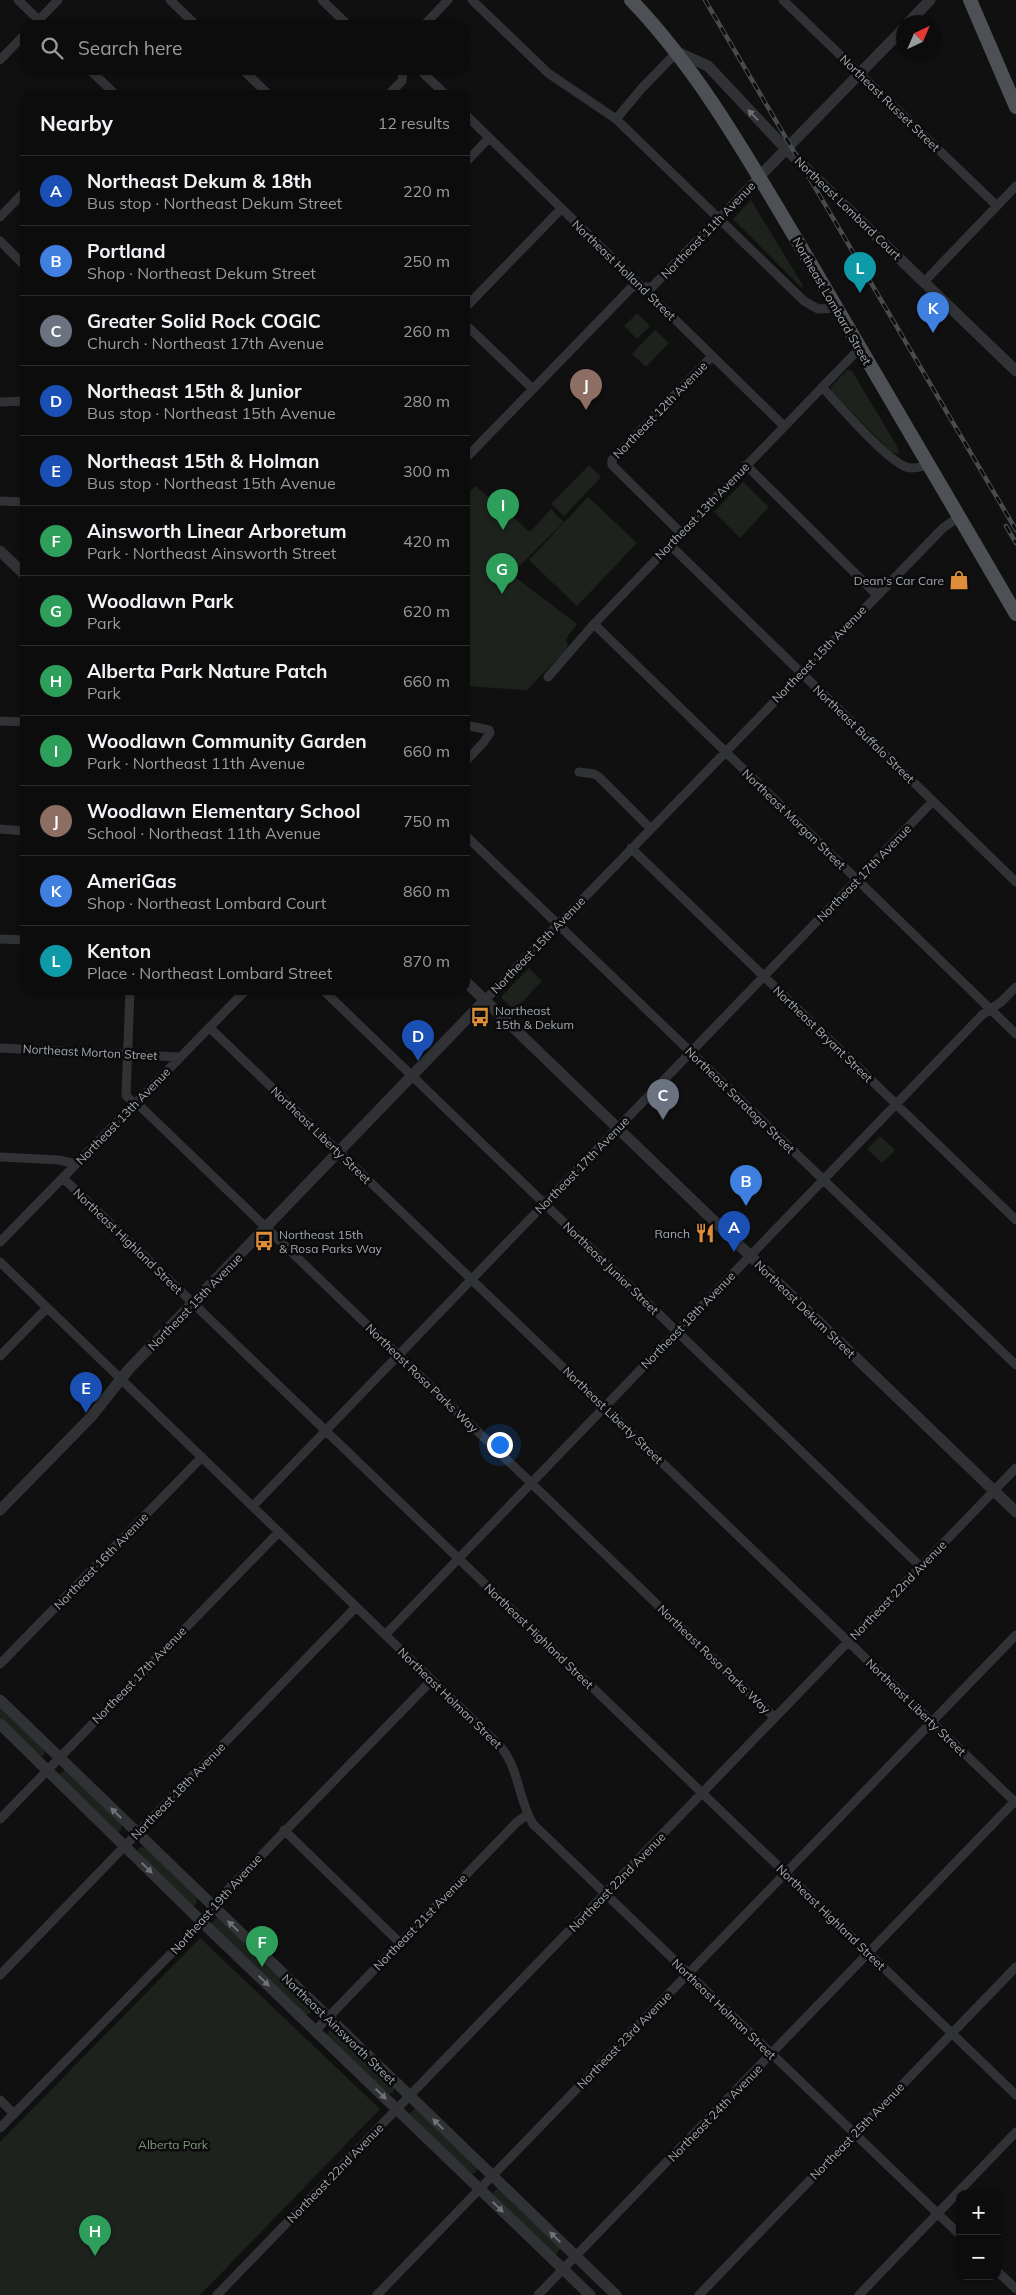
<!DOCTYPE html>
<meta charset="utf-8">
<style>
body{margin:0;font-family:Mulish,sans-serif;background:#1a1a1b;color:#f1f3f6}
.controls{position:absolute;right:15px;bottom:15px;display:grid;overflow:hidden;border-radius:10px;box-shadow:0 1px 4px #0004}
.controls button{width:45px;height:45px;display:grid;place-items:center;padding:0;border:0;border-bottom:1px solid #2c2c2e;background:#0c0c0d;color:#f1f3f6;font:25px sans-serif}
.compass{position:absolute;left:896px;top:15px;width:45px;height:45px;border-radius:50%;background:#0c0c0d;box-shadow:0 1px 4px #0004;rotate:44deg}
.you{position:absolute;left:499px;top:1444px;width:18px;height:18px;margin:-12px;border:4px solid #fff;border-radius:50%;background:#1a73e8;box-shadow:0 0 0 8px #1a73e833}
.badge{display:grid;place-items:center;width:32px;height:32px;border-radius:50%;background:#b45309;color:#fff;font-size:16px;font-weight:700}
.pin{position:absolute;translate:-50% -41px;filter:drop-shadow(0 1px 2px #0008)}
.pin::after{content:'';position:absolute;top:26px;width:18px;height:15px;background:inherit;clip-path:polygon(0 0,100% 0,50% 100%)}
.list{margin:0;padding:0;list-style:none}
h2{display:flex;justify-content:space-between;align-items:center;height:65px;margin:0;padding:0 20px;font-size:21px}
h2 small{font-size:16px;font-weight:400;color:#9a9b9d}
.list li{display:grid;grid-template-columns:32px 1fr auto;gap:15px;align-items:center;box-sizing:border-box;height:70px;padding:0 20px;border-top:1px solid #2c2c2e}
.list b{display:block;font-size:19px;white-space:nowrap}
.list p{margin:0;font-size:16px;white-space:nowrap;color:#9a9b9d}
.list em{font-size:16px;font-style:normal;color:#9a9b9d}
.icon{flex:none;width:28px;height:28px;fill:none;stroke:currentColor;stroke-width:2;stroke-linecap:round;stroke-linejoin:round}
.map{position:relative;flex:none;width:1016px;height:2295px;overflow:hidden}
.search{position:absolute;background:#0c0c0d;box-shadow:0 1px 4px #0004;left:20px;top:20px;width:450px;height:55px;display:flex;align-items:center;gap:12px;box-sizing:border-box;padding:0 18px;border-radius:15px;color:#9a9b9d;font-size:19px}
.panel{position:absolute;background:#0c0c0d;box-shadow:0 1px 4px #0004;left:20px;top:90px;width:450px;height:905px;border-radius:15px}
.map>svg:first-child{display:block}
</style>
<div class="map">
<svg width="1016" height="2295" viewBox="0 0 1016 2295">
<rect width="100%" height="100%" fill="#101011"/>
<path fill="#1d231c" d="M751 200 802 284 803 289 733 219Z
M637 313 650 326 637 339 624 326Z
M655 330 669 343 646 367 632 354Z
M847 370 852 371 897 446 899 454 891 452 831 391V387Z
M589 465 601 477 564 516 551 504Z
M743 482 769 507 740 538 714 512Z
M475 486 492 500 494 498 528 531 532 530 551 509 564 522 511 574 577 624 566 639 568 645 565 651 527 690 465 686V497Z
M588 497 637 543 577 606 529 560Z
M529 968 542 981 514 1010 501 997Z
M880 1136 895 1150 882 1163 867 1149Z
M0 1704 45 1749 44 1755 39 1757 0 1718Z
M65 1770 122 1824 121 1831 118 1832 61 1778 59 1774Z
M141 1847 146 1848 197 1898 196 1905 191 1906 139 1854 138 1849Z
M216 1918 220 1919 311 2007V2013L304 2015 213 1927 212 1923Z
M200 1938 380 2109 200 2295H0V2142Z
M330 2029 335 2030 394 2087 393 2093 386 2094 327 2035Z
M415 2108 478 2167 476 2172 471 2174 409 2114Z
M497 2189H502L562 2247 555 2255 494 2196 493 2192Z"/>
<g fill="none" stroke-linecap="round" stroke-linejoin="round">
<path stroke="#313235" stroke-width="9" d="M18 0 44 25
M170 0 196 25
M322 0 348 25
M472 0 548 73 616 119 804 301 818 309 837 308
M783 0 997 206
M34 25 58 0
M424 25 448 0
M0 60 25 34
M90 70 116 95
M243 70 269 95
M420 70 446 95
M388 95 402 81 403 70
M465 114 784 426
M616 119 642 88 677 52
M465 163 489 138
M0 217 25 191
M0 241 25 266
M924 282 1016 186
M465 308 561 209
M465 324 533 389
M822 387C840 406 884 458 906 467 913 470 922 466 929 465
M0 402 25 401
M465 459 632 287H652L759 177
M746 465 877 595
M0 501 25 502
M681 533 612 465V460L712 356
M670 545 1016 882
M594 624 1016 1034
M548 677 594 624 860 348
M0 721 25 722
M465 725 489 730 490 733 483 743 465 762
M579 772 594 774 599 777 650 828
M0 829 25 831
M465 835 1016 1365
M631 848 1016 1220
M0 939 25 940
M130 990 126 1095 133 1103 142 1108 775 1718
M323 990 921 1567
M485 1000 943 528 959 517
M210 1028 1016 1803
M0 1048 179 1057
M0 1157 59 1160 76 1164
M63 1178 1016 2095
M0 1242 246 990
M0 1262 499 1745C519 1766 518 1800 533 1824L960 2235
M0 1356 47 1308
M253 1506 933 801
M385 1635 982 1015 1001 1002 1016 987
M0 1664 202 1457
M0 1819 279 1532
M284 1830 400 1943
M0 1975 356 1607
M315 2031 517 1822 528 1814
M0 2100 14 2114
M0 2128 202 1922 212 1906 251 1866 432 1680
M997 2271 1016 2289
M217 2295 1016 1468
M377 2295 1016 1635
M538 2295 1016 1800
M699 2295 1016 1967
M859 2295 1016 2132"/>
<path stroke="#313235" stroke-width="11" d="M909 22 930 0
M677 52 708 66 787 150 1016 371
M759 177 904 28
M0 551 25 575
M465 981 1016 1512
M0 1510 91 1417 129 1369 485 1000
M0 1700 616 2295
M0 1724 202 1922 590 2295"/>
<path stroke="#4d5054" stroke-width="14" d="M631 0C702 74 751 164 804 252 875 372 945 493 1016 614
M970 0 1016 107"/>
<defs>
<path id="rail" d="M705 0 1016 530
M1006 526 1016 543"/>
</defs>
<use href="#rail" stroke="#484b4e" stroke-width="4.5"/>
<use href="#rail" stroke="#0b0b0c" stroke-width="2.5" stroke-dasharray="8" stroke-linecap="butt"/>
</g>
<defs><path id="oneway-solid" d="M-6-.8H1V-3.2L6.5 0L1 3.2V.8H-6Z" transform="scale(1.25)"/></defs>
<g fill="#6f7379">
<use href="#oneway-solid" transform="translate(753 115) rotate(-134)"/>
<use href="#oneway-solid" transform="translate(116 1813) rotate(-136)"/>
<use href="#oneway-solid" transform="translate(147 1868) rotate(44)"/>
<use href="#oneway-solid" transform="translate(233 1926) rotate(-136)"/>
<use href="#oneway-solid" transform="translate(264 1981) rotate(44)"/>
<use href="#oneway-solid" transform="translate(381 2094) rotate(44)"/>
<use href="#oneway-solid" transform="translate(438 2124) rotate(-136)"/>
<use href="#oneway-solid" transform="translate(498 2207) rotate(44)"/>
<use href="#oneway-solid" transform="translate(555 2237) rotate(-136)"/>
</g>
<defs>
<symbol id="shop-bare" viewBox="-9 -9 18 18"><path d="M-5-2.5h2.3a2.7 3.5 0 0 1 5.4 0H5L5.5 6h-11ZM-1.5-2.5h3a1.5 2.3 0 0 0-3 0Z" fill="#de8d3a" stroke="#0b0b0c" stroke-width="2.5" paint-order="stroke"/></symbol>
<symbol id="bus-bare" viewBox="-9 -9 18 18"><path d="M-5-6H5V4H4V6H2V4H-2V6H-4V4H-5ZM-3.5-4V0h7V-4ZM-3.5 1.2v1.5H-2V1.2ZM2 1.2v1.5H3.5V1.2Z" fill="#de8d3a" stroke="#0b0b0c" stroke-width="2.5" paint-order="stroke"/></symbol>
<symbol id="restaurant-bare" viewBox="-9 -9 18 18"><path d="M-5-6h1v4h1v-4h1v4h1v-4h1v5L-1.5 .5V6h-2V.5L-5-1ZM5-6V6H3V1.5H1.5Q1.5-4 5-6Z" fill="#de8d3a" stroke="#0b0b0c" stroke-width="2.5" paint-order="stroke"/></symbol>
</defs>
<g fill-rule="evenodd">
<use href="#shop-bare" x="945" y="566" width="28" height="28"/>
<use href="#bus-bare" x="466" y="1003" width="28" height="28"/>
<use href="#restaurant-bare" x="691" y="1219" width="28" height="28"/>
<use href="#bus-bare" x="250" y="1227" width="28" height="28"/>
</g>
<g text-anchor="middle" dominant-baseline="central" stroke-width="5" stroke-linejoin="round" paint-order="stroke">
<g font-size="12" fill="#a2a9b0" stroke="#0b0b0c">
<text transform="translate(890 103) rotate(44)">Northeast Russet Street</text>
<text transform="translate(848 208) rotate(44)">Northeast Lombard Court</text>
<text transform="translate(708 230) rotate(-46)">Northeast 11th Avenue</text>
<text transform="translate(624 270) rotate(44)">Northeast Holland Street</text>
<text transform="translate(832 301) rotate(60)">Northeast Lombard Street</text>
<text transform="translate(660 410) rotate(-46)">Northeast 12th Avenue</text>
<text transform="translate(702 511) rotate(-46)">Northeast 13th Avenue</text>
<text transform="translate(819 654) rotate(-46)">Northeast 15th Avenue</text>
<text transform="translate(864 734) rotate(44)">Northeast Buffalo Street</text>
<text transform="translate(794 819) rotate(44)">Northeast Morgan Street</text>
<text transform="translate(864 873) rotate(-46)">Northeast 17th Avenue</text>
<text transform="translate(538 945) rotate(-46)">Northeast 15th Avenue</text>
<text transform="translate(823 1034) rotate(44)">Northeast Bryant Street</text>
<text transform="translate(90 1052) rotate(3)">Northeast Morton Street</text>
<text transform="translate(740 1100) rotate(44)">Northeast Saratoga Street</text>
<text transform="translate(123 1116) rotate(-46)">Northeast 13th Avenue</text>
<text transform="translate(321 1135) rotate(44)">Northeast Liberty Street</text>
<text transform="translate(582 1165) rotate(-46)">Northeast 17th Avenue</text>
<text transform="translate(128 1241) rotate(44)">Northeast Highland Street</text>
<text transform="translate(611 1268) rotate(44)">Northeast Junior Street</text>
<text transform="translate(195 1302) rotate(-46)">Northeast 15th Avenue</text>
<text transform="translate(805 1309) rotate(44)">Northeast Dekum Street</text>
<text transform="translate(688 1320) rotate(-46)">Northeast 18th Avenue</text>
<text transform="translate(422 1378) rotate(44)">Northeast Rosa Parks Way</text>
<text transform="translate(613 1415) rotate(44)">Northeast Liberty Street</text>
<text transform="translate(101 1561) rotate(-46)">Northeast 16th Avenue</text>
<text transform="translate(898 1590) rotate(-46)">Northeast 22nd Avenue</text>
<text transform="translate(539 1636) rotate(44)">Northeast Highland Street</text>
<text transform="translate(714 1659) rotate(44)">Northeast Rosa Parks Way</text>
<text transform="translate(139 1675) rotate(-46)">Northeast 17th Avenue</text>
<text transform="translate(450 1698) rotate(44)">Northeast Holman Street</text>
<text transform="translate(916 1707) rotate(44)">Northeast Liberty Street</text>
<text transform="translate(178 1791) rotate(-46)">Northeast 18th Avenue</text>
<text transform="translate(617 1882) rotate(-46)">Northeast 22nd Avenue</text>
<text transform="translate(216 1904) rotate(-48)">Northeast 19th Avenue</text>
<text transform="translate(831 1917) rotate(44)">Northeast Highland Street</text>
<text transform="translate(420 1922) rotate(-46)">Northeast 21st Avenue</text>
<text transform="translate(724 2009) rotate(44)">Northeast Holman Street</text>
<text transform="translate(339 2029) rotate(44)">Northeast Ainsworth Street</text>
<text transform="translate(624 2040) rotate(-46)">Northeast 23rd Avenue</text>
<text transform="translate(715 2113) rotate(-46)">Northeast 24th Avenue</text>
<text transform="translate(857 2131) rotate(-46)">Northeast 25th Avenue</text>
<text transform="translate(335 2173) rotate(-46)">Northeast 22nd Avenue</text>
</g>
<g font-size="12" fill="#a2a9b0" stroke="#0b0b0c" text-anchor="end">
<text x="944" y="580">Dean's Car Care</text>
<text x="495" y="1010" text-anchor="start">Northeast<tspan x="495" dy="14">15th &amp; Dekum</tspan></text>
<text x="690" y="1233">Ranch</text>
<text x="279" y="1234" text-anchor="start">Northeast 15th<tspan x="279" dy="14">&amp; Rosa Parks Way</tspan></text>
</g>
<g font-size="12" fill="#7e9a7b" stroke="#0b0b0c">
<text x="173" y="2144">Alberta Park</text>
</g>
</g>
</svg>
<div class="controls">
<button>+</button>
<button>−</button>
</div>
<svg class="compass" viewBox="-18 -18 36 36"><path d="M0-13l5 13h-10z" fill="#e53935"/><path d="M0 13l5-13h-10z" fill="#9a9b9d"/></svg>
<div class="you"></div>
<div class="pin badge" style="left:734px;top:1252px;background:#1a4fb4">A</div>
<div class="pin badge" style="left:746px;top:1206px;background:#3f7fe0">B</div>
<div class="pin badge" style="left:663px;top:1120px;background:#6b7280">C</div>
<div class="pin badge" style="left:418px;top:1061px;background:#1a4fb4">D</div>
<div class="pin badge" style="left:86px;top:1413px;background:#1a4fb4">E</div>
<div class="pin badge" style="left:262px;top:1967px;background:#2e9e5b">F</div>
<div class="pin badge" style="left:502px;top:594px;background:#2e9e5b">G</div>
<div class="pin badge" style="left:95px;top:2256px;background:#2e9e5b">H</div>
<div class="pin badge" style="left:503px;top:530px;background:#2e9e5b">I</div>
<div class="pin badge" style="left:586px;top:410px;background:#8d6e63">J</div>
<div class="pin badge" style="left:933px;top:333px;background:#3f7fe0">K</div>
<div class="pin badge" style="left:860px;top:293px;background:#0f9aa8">L</div>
<div class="search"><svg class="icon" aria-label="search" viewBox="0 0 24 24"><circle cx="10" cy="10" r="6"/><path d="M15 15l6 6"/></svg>Search here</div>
<section class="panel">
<h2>Nearby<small>12 results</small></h2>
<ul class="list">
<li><span class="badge" style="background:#1a4fb4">A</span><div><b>Northeast Dekum &amp; 18th</b><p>Bus stop · Northeast Dekum Street</p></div><em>220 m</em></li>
<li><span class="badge" style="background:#3f7fe0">B</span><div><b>Portland</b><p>Shop · Northeast Dekum Street</p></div><em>250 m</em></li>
<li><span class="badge" style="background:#6b7280">C</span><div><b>Greater Solid Rock COGIC</b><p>Church · Northeast 17th Avenue</p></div><em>260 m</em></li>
<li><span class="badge" style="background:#1a4fb4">D</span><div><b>Northeast 15th &amp; Junior</b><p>Bus stop · Northeast 15th Avenue</p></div><em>280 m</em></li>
<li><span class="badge" style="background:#1a4fb4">E</span><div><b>Northeast 15th &amp; Holman</b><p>Bus stop · Northeast 15th Avenue</p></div><em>300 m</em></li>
<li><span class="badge" style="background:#2e9e5b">F</span><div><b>Ainsworth Linear Arboretum</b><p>Park · Northeast Ainsworth Street</p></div><em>420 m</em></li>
<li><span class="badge" style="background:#2e9e5b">G</span><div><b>Woodlawn Park</b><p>Park</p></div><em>620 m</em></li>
<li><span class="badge" style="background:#2e9e5b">H</span><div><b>Alberta Park Nature Patch</b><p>Park</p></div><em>660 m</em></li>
<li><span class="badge" style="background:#2e9e5b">I</span><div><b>Woodlawn Community Garden</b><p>Park · Northeast 11th Avenue</p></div><em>660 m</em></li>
<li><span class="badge" style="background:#8d6e63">J</span><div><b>Woodlawn Elementary School</b><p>School · Northeast 11th Avenue</p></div><em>750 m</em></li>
<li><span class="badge" style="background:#3f7fe0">K</span><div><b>AmeriGas</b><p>Shop · Northeast Lombard Court</p></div><em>860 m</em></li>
<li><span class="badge" style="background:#0f9aa8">L</span><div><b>Kenton</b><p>Place · Northeast Lombard Street</p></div><em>870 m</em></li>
</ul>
</section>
</div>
